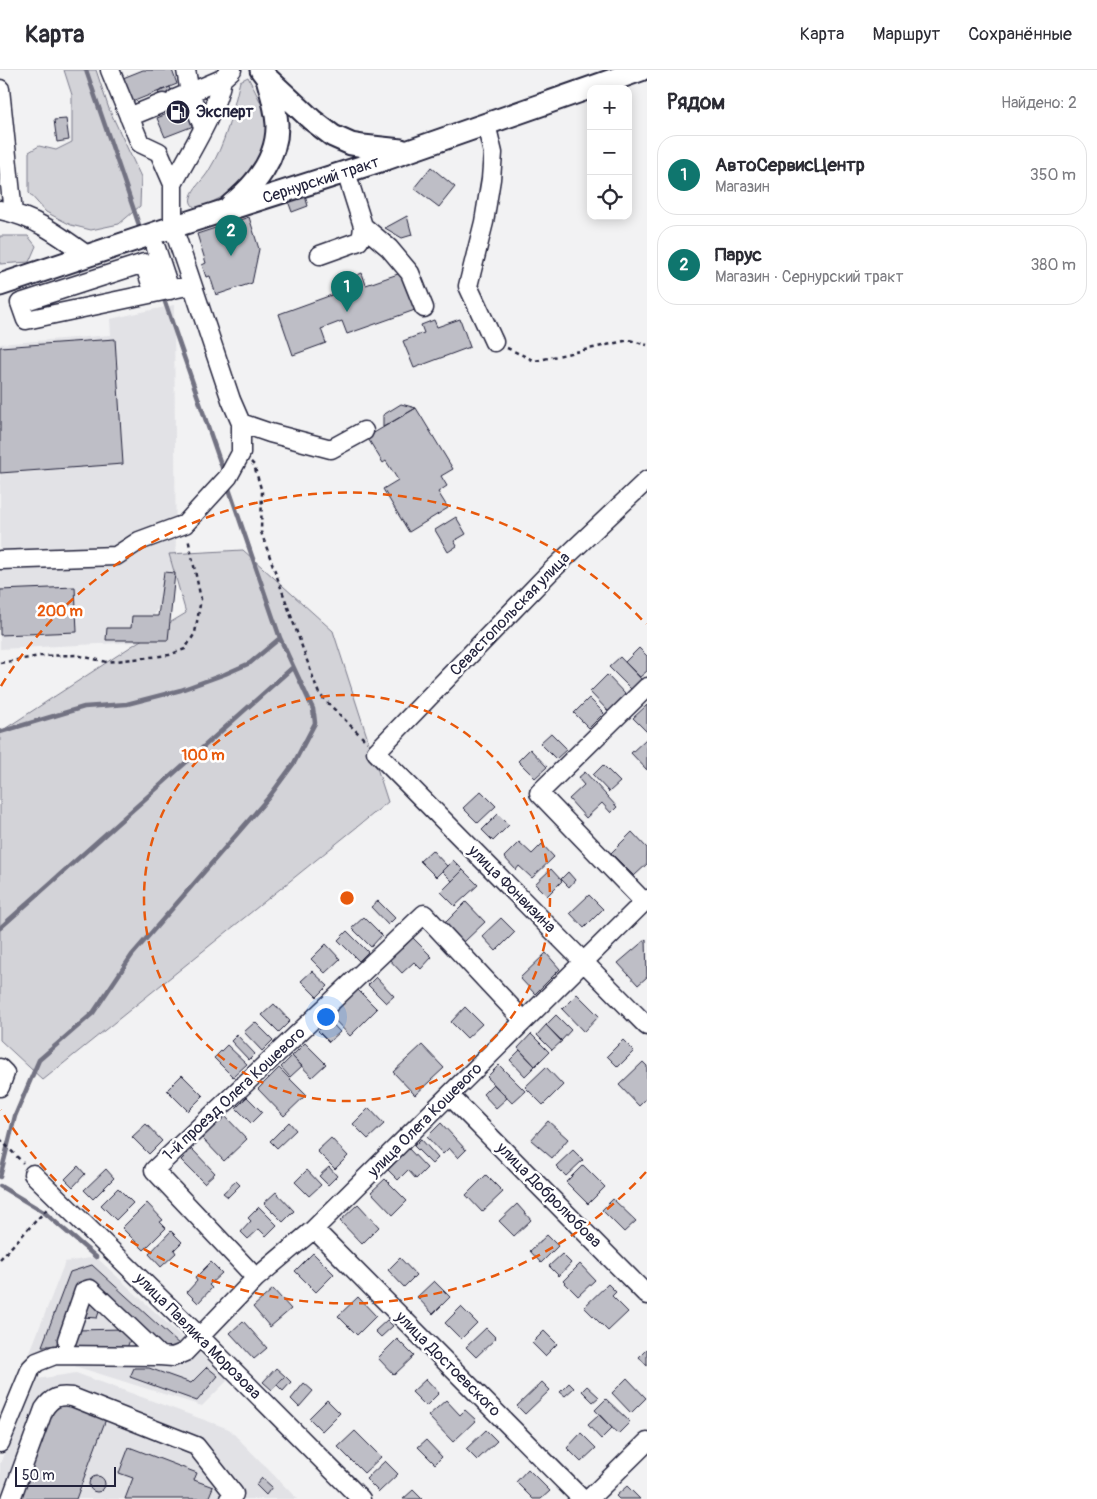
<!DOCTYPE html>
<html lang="ru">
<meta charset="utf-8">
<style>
body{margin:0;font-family:Pangolin,sans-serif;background:#f7f7f7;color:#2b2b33}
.controls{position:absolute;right:15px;top:15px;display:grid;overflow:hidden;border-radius:10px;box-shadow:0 2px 12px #0003}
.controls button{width:45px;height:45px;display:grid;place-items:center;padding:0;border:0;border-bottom:1px solid #e1e1e2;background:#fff;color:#2b2b33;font:25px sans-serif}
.scale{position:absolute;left:15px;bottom:12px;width:101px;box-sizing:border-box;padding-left:5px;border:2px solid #22223b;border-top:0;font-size:14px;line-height:18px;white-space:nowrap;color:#22223b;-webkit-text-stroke:4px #fff;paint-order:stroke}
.you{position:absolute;left:325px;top:946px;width:18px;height:18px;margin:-12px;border:4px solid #fff;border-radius:50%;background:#1a73e8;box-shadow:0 0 0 8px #1a73e833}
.badge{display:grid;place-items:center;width:32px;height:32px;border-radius:50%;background:#0f766e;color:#fff;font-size:16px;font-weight:700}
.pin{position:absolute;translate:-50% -41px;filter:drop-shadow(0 1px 2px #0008)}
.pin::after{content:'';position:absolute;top:26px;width:18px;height:15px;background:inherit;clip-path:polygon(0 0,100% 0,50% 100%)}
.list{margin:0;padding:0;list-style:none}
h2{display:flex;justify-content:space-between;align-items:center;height:65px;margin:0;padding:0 20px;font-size:21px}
h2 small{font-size:16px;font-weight:400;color:#7c7c81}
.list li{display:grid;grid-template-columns:32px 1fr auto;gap:15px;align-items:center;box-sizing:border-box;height:80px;margin:0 10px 10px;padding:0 10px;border:1px solid #e1e1e2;border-radius:20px}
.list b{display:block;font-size:19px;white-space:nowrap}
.list p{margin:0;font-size:16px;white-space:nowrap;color:#7c7c81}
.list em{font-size:16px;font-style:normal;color:#7c7c81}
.icon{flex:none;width:28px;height:28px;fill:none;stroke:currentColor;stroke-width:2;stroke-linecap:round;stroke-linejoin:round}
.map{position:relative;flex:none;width:647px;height:1429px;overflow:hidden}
header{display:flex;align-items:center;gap:30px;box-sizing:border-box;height:70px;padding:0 25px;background:#fff;border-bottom:1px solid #e1e1e2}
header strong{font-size:24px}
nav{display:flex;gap:28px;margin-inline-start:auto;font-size:18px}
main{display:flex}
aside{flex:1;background:#fff}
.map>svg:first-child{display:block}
</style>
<header>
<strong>Карта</strong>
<nav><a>Карта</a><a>Маршрут</a><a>Сохранённые</a></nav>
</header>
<main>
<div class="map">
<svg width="647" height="1429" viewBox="0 0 647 1429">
<rect width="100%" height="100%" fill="#f2f2f3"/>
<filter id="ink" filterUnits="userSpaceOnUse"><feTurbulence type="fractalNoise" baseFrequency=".02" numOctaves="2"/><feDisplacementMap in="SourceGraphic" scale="10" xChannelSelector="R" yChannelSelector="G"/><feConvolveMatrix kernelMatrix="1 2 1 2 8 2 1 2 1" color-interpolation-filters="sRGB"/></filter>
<g filter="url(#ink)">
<path fill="#e2e2e6" d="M174 235 176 507 138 572 0 579V274L111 265 110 249Z
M96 1187 228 1310 202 1336 30 1282 65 1192Z
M76 1303 229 1359 297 1429H0V1394L31 1310Z"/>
<path fill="#d3d3d8" stroke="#7a7a8a" d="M64 0H96L109 39 141 107 140 136 119 154 91 160 71 155 46 142 29 123V82L39 76 56 80 72 72V25Z
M248 7 265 41 266 62 264 78 246 110 228 124 198 139C193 137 189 133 191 127 193 118 203 110 208 102 226 73 232 44 240 11Z
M0 166H28L36 176 29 192 0 194Z
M243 480 333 561 388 732 43 1010 0 970V662L138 572 186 543 169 484Z"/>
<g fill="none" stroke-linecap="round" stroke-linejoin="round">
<path stroke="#727282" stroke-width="4.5" d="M86 0 139 155
M165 232 224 403
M227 413 280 568 313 639 314 647
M0 662 84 637 127 634 181 620 225 604 250 593 280 568
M0 858 292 598
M0 1107 15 1046 39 990 93 943 132 885 269 727 294 693 315 653 314 644
M0 1116 45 1143 96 1187"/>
</g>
<path fill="#bebec6" stroke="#22223b" d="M143 0H172L177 14 127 34 118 10Z
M170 17 179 39 188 36 196 55 165 67 157 48 167 44 158 22Z
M66 49 69 70 57 72 54 50Z
M431 97 455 117 439 137 414 118Z
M305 126 308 136 292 142 288 131Z
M407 146 412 165 402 168 385 158Z
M249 147 259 179 252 213 216 225 210 206 206 207 202 195 206 193 197 164Z
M362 203 366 215 401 203 415 240 347 264 342 251 321 259 326 273 293 285 279 244 351 218 348 209Z
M460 249 470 277 414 298 403 271 424 263 421 255 434 250 437 257Z
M115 269 123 394 0 403V277Z
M401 334 416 338 383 357V345Z
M416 338 453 399 441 406 447 416 438 422 448 438 409 462 383 419 398 410 386 391 383 393 367 367Z
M456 447 466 464 454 471 457 476 448 482 435 460Z
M164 502 175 503 168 570H106L107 558H131L132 546H158Z
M75 517 77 562 0 565V520Z
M639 578 647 586V601L640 607 625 592Z
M620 587 644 612 634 622 609 597Z
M607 605 626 625 609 642 590 622Z
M589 628 604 643 589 658 574 643Z
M647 635V662L633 648Z
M551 663 567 679 556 689 540 673Z
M646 669 647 670V700L631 683Z
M530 679 547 697 535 708 518 691Z
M603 695 620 712 609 722 593 705Z
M585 702 617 737 611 743 602 733 586 748 569 729 584 715 578 708Z
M481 721 496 736 478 753 463 738Z
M498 744 509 755 493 771 482 760Z
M632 762 647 778V794L634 806 611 783Z
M519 772 532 784 542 774 554 787 532 808 519 796 516 800 504 787Z
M432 780 447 796 436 807 420 791Z
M453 790 463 800 452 811 442 801Z
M551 799 562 811 547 826 535 814Z
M463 800 478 815 455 836 441 822Z
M568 802 575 810 569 817 561 809Z
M589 825 603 839 584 858 570 843Z
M378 831 395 848 388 855 371 837Z
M466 832 485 852 464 872 445 853Z
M364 847 382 865 371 877 352 858Z
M501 848 515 862 496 881 482 866Z
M347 861 368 882 359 891 338 870Z
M413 868 432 887 421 899 414 892 402 903 386 886 398 875 402 879Z
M646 869 647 907 638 915 618 893Z
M326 874 340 889 325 903 311 889Z
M546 883 560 899 535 924 520 908Z
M312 901 328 916 317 927 301 911Z
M376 907 394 926 386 933 368 915Z
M355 917 377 939 350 966 328 943Z
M577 924 599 946 584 962 562 939Z
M274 934 290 951 279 962 262 945Z
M465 937 482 954 467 968 451 952Z
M556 945 571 960 561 971 546 955Z
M329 950 340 962 329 972 318 961Z
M255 952 273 970 262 981 244 962Z
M546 955 562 971 552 980 537 965Z
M531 964 549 982 535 996 518 978Z
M237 965 255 984 249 990 231 971Z
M623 970 634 981 618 997 607 986Z
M305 973 326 994 312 1007 292 986Z
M227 975 247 994 233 1007 214 988Z
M422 975 444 998 415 1025 393 1002Z
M520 980 535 996 525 1006 510 990Z
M292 986 302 996 290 1007 281 997Z
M643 992 647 996V1028L639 1036 619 1015Z
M499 995 525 1021 512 1033 487 1007Z
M546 997 563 1015 543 1035 525 1017Z
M279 998 306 1025 284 1046 258 1019Z
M182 1005 203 1026 188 1041 167 1020Z
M493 1014 507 1028 496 1038 483 1024Z
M247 1027 262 1042 251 1053 236 1038Z
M369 1038 384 1054 368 1069 353 1054Z
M225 1046 247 1069 224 1091 202 1068Z
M548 1051 568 1069 552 1088 531 1070Z
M289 1052 296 1060 277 1078 270 1071Z
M441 1053 466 1080 458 1088 449 1078 443 1084 427 1067Z
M146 1054 162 1071 149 1084 132 1067Z
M331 1068 348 1086 335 1099 317 1081Z
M421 1069 438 1088 432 1094 414 1076Z
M192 1079 215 1103 204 1113 181 1090Z
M409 1079 427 1098 416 1109 408 1100 398 1110 388 1100Z
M573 1080 583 1090 566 1106 556 1096Z
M583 1095 605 1117 588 1134 566 1112Z
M78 1096 85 1104 73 1117 65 1109Z
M329 1097 337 1106 328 1115 319 1106Z
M106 1099 114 1108 93 1129 84 1120Z
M307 1100 321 1115 309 1126 295 1112Z
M486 1105 503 1122 482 1142 466 1125Z
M385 1109 407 1131 393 1145 371 1122Z
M236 1111 240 1115 228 1127 223 1123Z
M118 1118 133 1133 116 1150 101 1135Z
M276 1122 294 1141 283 1152 264 1133Z
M613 1129 636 1151 624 1162 602 1140Z
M147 1133 163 1150 160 1152 166 1158 144 1180 122 1158Z
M358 1134 379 1157 362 1174 340 1151Z
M517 1134 531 1150 514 1166 499 1151Z
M259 1137 277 1155 266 1166 259 1159 248 1169 241 1162 251 1151 248 1148Z
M171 1161 182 1172 174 1180 176 1183 161 1197 149 1184Z
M547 1165 558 1176 541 1193 530 1181Z
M313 1183 334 1204 316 1222 295 1201Z
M562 1184 571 1193 559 1206 549 1196Z
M400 1188 416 1205 404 1217 388 1200Z
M211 1192 222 1203 209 1215 212 1218 198 1233 187 1222 197 1211 195 1208Z
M580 1194 595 1210 578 1226 563 1211Z
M92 1195 181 1276 160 1277 91 1210 79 1213 56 1276H42L70 1202Z
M434 1211 450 1227 433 1244 417 1227Z
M608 1214 616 1222 612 1226 628 1242 608 1261 584 1237Z
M273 1219 291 1239 270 1257 253 1237Z
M358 1227 376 1246 357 1265 338 1246Z
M87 1228 100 1239 97 1248 82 1247Z
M461 1237 477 1253 461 1269 445 1253Z
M387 1250 393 1256 381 1267 375 1261Z
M243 1251 267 1278 254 1289 230 1263Z
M486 1258 496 1268 476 1287 466 1277Z
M122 1259 131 1267 127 1278 71 1277 76 1260Z
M544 1261 557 1274 545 1286 532 1273Z
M397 1269 414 1286 394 1305 378 1288Z
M647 1279V1296L639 1287Z
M207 1297 218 1306 197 1331 130 1307 134 1298H149L191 1313Z
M276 1298 285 1306 272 1320 263 1312Z
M285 1306 291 1312 283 1321 277 1315Z
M627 1308 646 1328 631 1343 612 1323Z
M426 1309 439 1323 426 1336 412 1322Z
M542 1312 550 1320 525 1344 517 1336Z
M304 1313 313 1321 299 1337 291 1329Z
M569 1313 574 1318 565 1326 560 1322Z
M587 1316 599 1327 593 1332 582 1321Z
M606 1329 630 1352 618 1364 595 1340Z
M57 1330 106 1349 76 1429H19Z
M327 1330 340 1343 322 1361 309 1348Z
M446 1330 460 1345 465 1340 476 1350 453 1372 428 1346Z
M599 1345 612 1358 601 1369 588 1355Z
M486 1360 497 1371 477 1390 466 1379Z
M355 1361 381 1387 364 1403 338 1377Z
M581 1363 596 1378 581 1392 567 1378Z
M426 1370 442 1387 435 1394 418 1377Z
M129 1377 197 1403 194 1410 213 1417 208 1429H125L133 1408 119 1403Z
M385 1391 398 1404 379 1422 366 1409Z
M528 1399 550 1421 541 1429H533L516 1412Z
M89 1414a8 8 0 1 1 16 0a8 8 0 1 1-16 0Z
M262 1408 272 1417 266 1425 256 1415Z
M627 1416 640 1429H619L616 1426Z
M413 1420 422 1429H403Z"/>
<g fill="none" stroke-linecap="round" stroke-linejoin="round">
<defs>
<path id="minor" d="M186 0 190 23 203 57
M0 19 13 143
M175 29 222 9 232 0
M129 47 163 33
M486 54 493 83 491 109 484 152 468 216 494 272
M173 114C188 85 217 41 222 9
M0 140C35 147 59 165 88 186
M363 156 389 178 410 203 424 238
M156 178 170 220
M320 185 359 171 362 165 363 156 346 102
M154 223 144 193 20 233 26 250 192 215
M241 353 270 363 331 379 364 361
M647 410 549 503 376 682 647 956
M0 490 116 486 139 471 185 454 228 407 241 383V353L231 330 173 157V114L159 82 140 73 110 0
M644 832 539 723 647 617
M0 998 5 1003 0 1017
M450 1026 647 1225
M33 1104 200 1267 361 1429
M314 1159 582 1429
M256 1208 154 1100 424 844 524 951
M67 1270 84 1221 90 1219 160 1286 173 1287 185 1282 256 1208 314 1159 647 829
M0 1373 31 1298 37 1292 55 1285 160 1286
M11 1429 44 1339C52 1327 59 1325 72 1327L196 1376 234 1424 229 1429
M589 1429 647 1372"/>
<path id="major" d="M261 0 267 8 312 50 333 66 351 74 363 76 401 80
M231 135C256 115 278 87 277 54 276 38 271 23 267 8
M0 215 173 157 386 89 641 0"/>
</defs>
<use href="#minor" stroke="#22223b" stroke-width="21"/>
<use href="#major" stroke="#22223b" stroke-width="25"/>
<path stroke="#22223b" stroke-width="2.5" stroke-dasharray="4 4" stroke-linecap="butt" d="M507 278 535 291 629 270 647 275
M251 392 254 395 262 422 261 462 319 624 367 672
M0 593 40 586 76 585 107 592 169 585 185 579 195 563 201 529 188 468
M0 1069 23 1093
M0 1189 47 1139"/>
<use href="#minor" stroke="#fff" stroke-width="18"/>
<use href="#major" stroke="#fff" stroke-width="21"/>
</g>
</g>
<g fill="none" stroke="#e8590c" stroke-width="2.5" stroke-dasharray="9 6">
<circle cx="347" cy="828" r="203"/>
<path d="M646 1102A406 406 0 0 1 1 1040M1 616A406 406 0 0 1 646 554"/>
</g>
<defs>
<symbol id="fuel-disc" viewBox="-11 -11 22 22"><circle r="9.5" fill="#22223b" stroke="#fff"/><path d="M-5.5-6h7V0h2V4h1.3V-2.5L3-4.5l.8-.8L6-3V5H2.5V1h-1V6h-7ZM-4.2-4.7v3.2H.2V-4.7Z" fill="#fff"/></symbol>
</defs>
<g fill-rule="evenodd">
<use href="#fuel-disc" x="164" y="28" width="28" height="28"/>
</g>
<g text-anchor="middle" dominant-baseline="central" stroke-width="5" stroke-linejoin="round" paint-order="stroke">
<g font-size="16" font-weight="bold" fill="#22223b" stroke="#fff" text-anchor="start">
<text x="196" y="42">Эксперт</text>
</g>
<g font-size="16" fill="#22223b" stroke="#fff">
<text transform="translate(321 110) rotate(-18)">Сернурский тракт</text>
<text transform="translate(510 544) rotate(-46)">Севастопольская улица</text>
<text transform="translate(512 819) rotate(45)">улица Фонвизина</text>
<text transform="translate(234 1024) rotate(-43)">1-й проезд Олега Кошевого</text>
<text transform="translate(425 1050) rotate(-45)">улица Олега Кошевого</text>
<text transform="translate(549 1125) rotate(45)">улица Добролюбова</text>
<text transform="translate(198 1266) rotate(45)">улица Павлика Морозова</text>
<text transform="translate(448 1294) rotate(45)">улица Достоевского</text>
</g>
</g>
<circle cx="347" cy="828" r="8" fill="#e8590c" stroke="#fff" stroke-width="2.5"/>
<g font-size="15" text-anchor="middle" font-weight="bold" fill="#e8590c" stroke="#fff" stroke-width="5" stroke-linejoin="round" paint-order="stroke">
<text x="60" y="546">200 m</text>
<text x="203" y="690">100 m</text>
</g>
</svg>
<div class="controls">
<button>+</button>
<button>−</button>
<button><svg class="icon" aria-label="locate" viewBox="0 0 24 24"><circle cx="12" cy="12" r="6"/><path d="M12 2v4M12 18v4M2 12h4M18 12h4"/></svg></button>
</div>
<div class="scale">50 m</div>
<div class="you"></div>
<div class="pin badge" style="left:347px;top:242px">1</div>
<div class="pin badge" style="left:231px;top:186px">2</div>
</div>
<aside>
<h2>Рядом<small>Найдено: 2</small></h2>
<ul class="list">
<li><span class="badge">1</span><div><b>АвтоСервисЦентр</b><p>Магазин</p></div><em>350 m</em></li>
<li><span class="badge">2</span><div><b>Парус</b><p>Магазин · Сернурский тракт</p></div><em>380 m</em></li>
</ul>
</aside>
</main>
